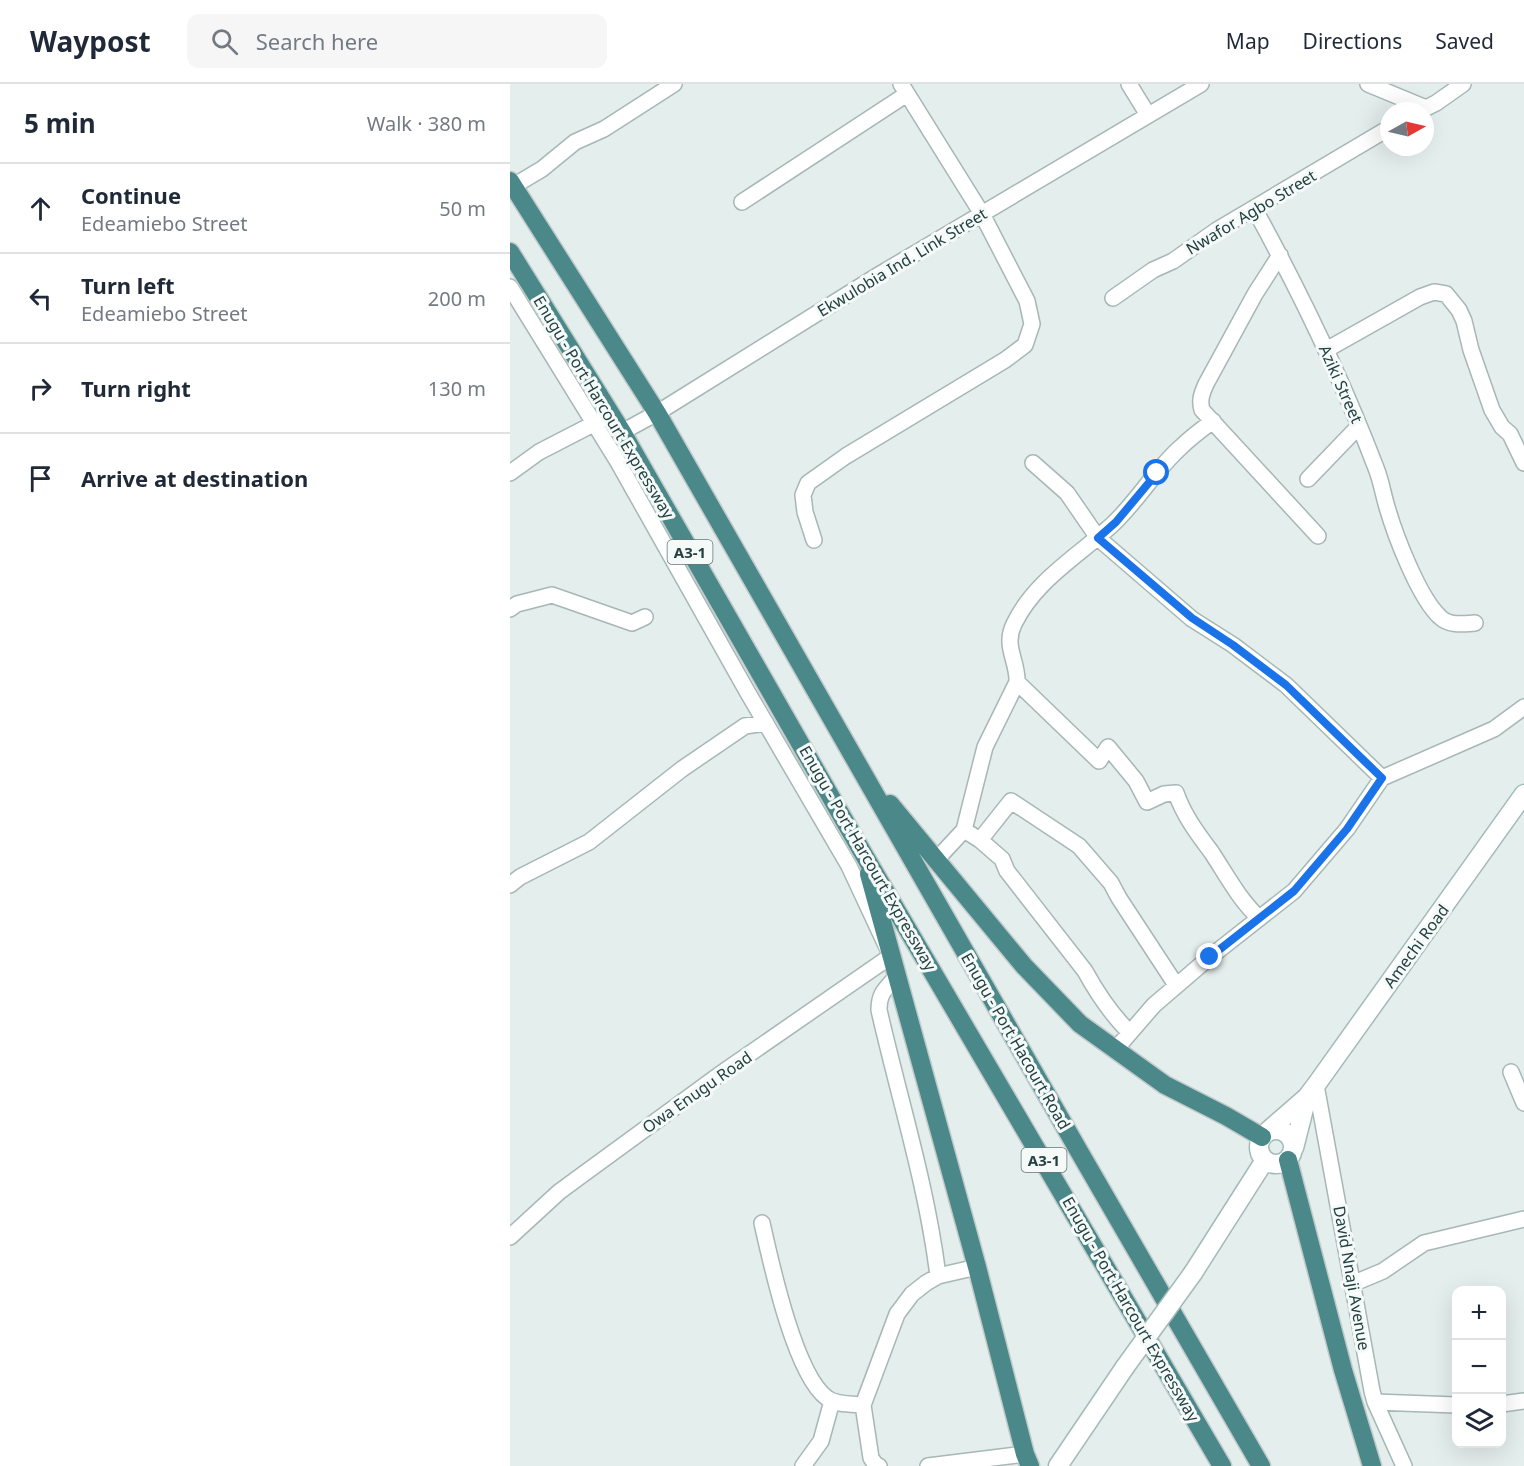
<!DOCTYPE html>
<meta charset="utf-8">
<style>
body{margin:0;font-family:"Noto Sans",sans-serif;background:#f6f6f7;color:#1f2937}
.controls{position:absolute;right:18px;bottom:18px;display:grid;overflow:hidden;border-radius:12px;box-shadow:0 6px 24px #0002}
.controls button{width:54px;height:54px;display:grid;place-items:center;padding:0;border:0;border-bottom:2px solid #e0e1e3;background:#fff;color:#1f2937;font:30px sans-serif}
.compass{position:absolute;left:870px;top:18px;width:54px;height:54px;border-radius:50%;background:#fff;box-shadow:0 6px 24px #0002;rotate:82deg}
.stop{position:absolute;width:18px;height:18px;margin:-14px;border:4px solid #1a73e8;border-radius:50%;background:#fff}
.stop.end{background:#1a73e8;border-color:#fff;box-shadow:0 2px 6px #0008}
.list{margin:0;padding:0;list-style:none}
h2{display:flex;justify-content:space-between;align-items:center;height:78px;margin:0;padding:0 24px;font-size:26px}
h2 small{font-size:20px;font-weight:400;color:#747a83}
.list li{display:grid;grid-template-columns:39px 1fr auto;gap:18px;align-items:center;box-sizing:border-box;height:90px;padding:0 24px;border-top:2px solid #e0e1e3}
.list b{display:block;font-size:22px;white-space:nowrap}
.list p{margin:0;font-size:20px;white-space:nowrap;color:#747a83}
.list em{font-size:20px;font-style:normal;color:#747a83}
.icon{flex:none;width:33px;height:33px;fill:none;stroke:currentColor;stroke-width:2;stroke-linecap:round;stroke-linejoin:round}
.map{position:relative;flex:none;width:1014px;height:1382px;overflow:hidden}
header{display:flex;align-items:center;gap:36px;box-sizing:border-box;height:84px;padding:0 30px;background:#fff;border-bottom:2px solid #e0e1e3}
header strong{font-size:28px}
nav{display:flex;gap:33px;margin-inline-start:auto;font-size:21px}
.search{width:420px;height:54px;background:#f6f6f7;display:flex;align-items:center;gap:15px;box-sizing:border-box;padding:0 21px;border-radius:12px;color:#747a83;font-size:22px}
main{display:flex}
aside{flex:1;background:#fff}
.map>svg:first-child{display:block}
</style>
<header>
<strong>Waypost</strong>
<div class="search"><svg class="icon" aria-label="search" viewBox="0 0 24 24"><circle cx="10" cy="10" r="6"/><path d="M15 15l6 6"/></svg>Search here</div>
<nav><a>Map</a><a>Directions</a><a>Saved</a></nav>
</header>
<main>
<aside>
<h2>5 min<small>Walk · 380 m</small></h2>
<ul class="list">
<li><svg class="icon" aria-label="ahead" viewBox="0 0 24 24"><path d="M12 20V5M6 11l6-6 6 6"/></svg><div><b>Continue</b><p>Edeamiebo Street</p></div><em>50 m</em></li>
<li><svg class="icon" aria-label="left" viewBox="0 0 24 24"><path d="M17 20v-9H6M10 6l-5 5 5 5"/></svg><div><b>Turn left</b><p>Edeamiebo Street</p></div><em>200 m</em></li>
<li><svg class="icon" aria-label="right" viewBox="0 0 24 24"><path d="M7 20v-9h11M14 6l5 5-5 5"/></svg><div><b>Turn right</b></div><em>130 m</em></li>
<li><svg class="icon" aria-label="arrive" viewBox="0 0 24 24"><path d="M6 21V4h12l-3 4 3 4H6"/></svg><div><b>Arrive at destination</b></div></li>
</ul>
</aside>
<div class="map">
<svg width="1014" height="1382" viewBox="0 0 1014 1382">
<rect width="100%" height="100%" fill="#e4eeec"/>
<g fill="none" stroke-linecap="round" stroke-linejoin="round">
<defs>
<path id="minor" d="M619 0 638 31
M858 0 916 24
M910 27 926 19 953 0
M0 104 32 85 65 58 94 45 164 0
M232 118 397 10
M744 124C790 208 832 295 866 384 871 396 873 410 877 423 885 451 909 514 930 533 939 542 953 540 965 539
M770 171 745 210 696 300C692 309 689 316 692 326L808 452
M0 203 108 378 238 609 339 782 381 872 209 991 68 1094 49 1108 0 1153
M603 214 643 186 663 177 707 146 879 44
M816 266 910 213 924 208 936 210 949 226 954 237 961 266 982 326 992 343 1000 350 1014 379
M112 348 147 329 367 192 691 0
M523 379 557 409 588 454 682 535 723 561 776 601 872 694
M0 389 29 368 93 335
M798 395 849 342
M304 456 295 428 293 411 298 399 336 372 495 276 515 261 522 240 517 217 472 130 391 0
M0 525 7 520 42 511 122 539 135 533
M507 598 589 677 598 663 626 697 637 718 654 710 666 709C674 732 688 750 702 769 717 792 729 815 749 834
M454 746 470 756 501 717 569 762 601 799 609 814 666 901
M470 756 492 775 497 787 575 887C587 909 602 931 620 949
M427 775 454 746 475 663 507 598C508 577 493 562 504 540 525 496 570 471 604 439 628 416 646 385 671 363 681 353 692 345 703 337
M0 801 10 793 79 758 172 685 235 642 256 639
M387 892C376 905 369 908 369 926 389 1014 417 1102 428 1192
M605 966 644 921 700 873 784 807 837 745 872 694 984 645 1014 623
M1001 988 1014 1019
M806 1001 862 1307 865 1318 894 1382
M252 1139C261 1179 285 1291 317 1314 326 1321 342 1320 353 1321
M842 1200 873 1187 914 1159 1014 1135
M865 1318 946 1321
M992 1320 1014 1317
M293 1382 311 1357 322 1317
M369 1382 366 1381 361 1374 353 1321 387 1230 402 1210 416 1199 428 1192 467 1183
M418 1382 515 1370"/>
<path id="secondary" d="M749 1063a17 17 0 1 1 34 0a17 17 0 1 1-34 0Z
M758 1047 797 1013 806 1001 1014 710
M784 1064 797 1013
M683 1189 755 1076
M548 1382 615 1283"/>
<path id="trunk" d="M0 97 147 329 570 1069 751 1382
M0 168 112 348 354 771 712 1382
M380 720 514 882 570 940 655 1001 716 1032 752 1053
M359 790 467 1183 515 1370 520 1382
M778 1076 833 1286 862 1382"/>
</defs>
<use href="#minor" stroke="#a6b7b5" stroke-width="18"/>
<use href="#secondary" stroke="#a2bab8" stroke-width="21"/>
<use href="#trunk" stroke="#c1caca" stroke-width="21"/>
<use href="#minor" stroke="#fff" stroke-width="15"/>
<use href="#secondary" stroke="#fff" stroke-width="18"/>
<use href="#trunk" stroke="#4a8889" stroke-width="18"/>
<defs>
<path id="secondary-bridge" d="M615 1283 683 1189"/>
</defs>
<use href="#secondary-bridge" stroke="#a2bab8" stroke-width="21" stroke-linecap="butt"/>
<use href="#secondary-bridge" stroke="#fff" stroke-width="18"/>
</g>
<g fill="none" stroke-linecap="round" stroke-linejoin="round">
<path stroke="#1a73e8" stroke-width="8" d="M647 389 606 438 588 454 682 534 723 561 776 601 872 694 837 745 784 807 700 873"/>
</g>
<g text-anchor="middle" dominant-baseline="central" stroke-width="6" stroke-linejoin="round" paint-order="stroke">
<g fill="#f5faf9" stroke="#627878" stroke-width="1.5">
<rect x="157.5" y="456" width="45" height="24" rx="4.5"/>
<rect x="511.5" y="1064" width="45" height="24" rx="4.5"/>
</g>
<g font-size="15" font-weight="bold" fill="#234140">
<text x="180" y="468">A3-1</text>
<text x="534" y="1076">A3-1</text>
</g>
<g font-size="16" fill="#234140" stroke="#f5faf9">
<text transform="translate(741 128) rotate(-31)">Nwafor Agbo Street</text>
<text transform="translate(392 178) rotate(-31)">Ekwulobia Ind. Link Street</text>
<text transform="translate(831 300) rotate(66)">Aziki Street</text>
<text transform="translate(94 323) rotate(59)">Enugu - Port Harcourt Expressway</text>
<text transform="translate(358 774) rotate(60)">Enugu - Port Harcourt Expressway</text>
<text transform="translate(906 862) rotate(-54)">Amechi Road</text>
<text transform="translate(506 957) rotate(60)">Enugu - Port Hacourt Road</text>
<text transform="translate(187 1008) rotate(-35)">Owa Enugu Road</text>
<text transform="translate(842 1194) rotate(80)">David Nnaji Avenue</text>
<text transform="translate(621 1225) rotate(60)">Enugu - Port Harcourt Expressway</text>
</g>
</g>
</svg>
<div class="controls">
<button>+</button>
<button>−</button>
<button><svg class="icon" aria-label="layers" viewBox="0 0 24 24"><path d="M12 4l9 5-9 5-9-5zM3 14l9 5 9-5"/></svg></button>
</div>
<svg class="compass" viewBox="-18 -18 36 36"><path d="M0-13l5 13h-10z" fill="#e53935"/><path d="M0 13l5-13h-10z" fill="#747a83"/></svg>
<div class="stop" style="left:647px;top:389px"></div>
<div class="stop end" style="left:700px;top:873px"></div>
</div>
</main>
